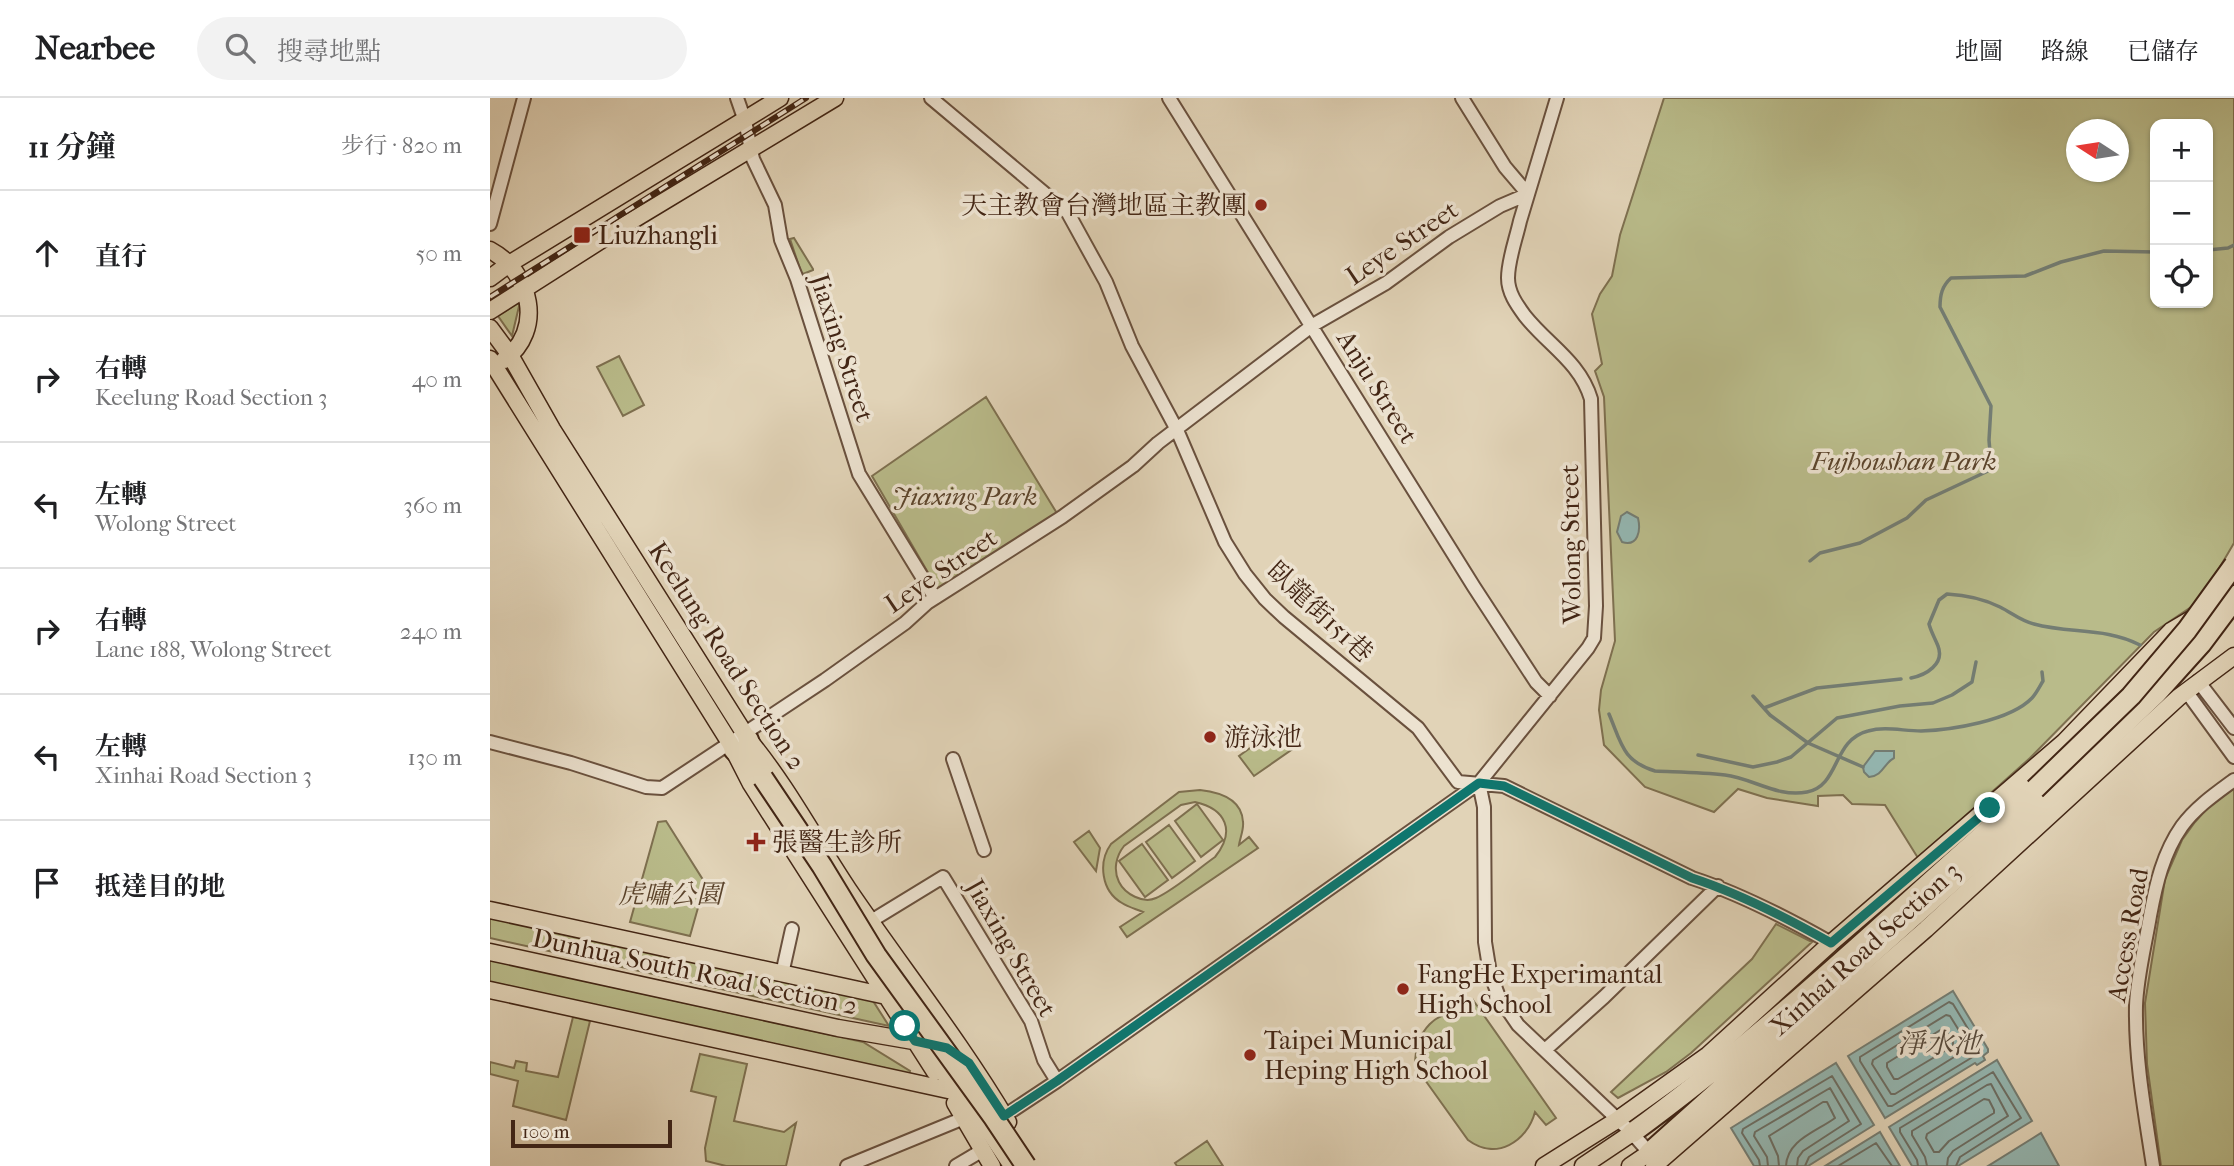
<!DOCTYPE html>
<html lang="zh-TW">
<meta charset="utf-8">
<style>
body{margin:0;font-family:"IM FELL French Canon","Noto Serif TC",serif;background:#f2f2f2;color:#202124}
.controls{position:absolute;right:21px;top:21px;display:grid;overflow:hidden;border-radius:14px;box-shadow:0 2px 5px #0004}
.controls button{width:63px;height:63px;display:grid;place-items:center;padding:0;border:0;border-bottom:2px solid #e0e0e0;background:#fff;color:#202124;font:35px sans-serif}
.compass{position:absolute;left:1576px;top:21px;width:63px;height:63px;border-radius:50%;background:#fff;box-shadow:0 2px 5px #0004;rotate:282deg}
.scale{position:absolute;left:21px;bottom:18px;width:161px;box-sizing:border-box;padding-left:7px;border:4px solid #432615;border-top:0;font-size:19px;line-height:24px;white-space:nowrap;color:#432615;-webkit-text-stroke:5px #ece2d0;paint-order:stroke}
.stop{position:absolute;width:21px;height:21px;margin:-16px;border:5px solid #0f766e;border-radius:50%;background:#fff}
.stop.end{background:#0f766e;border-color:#fff;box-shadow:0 2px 7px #0008}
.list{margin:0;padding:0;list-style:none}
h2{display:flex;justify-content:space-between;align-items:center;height:91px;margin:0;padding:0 28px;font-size:30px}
h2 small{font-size:23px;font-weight:400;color:#757577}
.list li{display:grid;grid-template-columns:46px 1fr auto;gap:21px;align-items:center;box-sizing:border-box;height:126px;padding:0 28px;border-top:2px solid #e0e0e0}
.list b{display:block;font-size:26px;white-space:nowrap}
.list p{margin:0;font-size:23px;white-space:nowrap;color:#757577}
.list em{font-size:23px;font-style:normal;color:#757577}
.icon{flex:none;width:38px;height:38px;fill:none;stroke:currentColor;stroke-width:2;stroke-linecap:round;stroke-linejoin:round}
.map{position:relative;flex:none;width:1744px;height:1068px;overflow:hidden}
header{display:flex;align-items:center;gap:42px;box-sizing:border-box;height:98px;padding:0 35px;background:#fff;border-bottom:2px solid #e0e0e0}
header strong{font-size:33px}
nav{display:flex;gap:38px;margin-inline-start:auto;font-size:24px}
.search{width:490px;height:63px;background:#f2f2f2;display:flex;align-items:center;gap:18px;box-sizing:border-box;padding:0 24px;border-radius:38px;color:#757577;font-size:26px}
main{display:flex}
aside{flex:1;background:#fff}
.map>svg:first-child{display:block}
</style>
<header>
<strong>Nearbee</strong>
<div class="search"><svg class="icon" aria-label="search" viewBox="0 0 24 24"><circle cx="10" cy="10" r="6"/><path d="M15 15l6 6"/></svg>搜尋地點</div>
<nav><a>地圖</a><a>路線</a><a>已儲存</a></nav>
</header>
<main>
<aside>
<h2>11 分鐘<small>步行 · 820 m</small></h2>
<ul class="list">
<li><svg class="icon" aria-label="ahead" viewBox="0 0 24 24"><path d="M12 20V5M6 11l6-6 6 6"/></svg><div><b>直行</b></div><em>50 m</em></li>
<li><svg class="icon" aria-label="right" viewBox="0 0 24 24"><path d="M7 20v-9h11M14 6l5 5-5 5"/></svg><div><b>右轉</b><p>Keelung Road Section 3</p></div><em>40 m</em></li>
<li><svg class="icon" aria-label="left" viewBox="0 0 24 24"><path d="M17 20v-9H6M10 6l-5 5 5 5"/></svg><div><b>左轉</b><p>Wolong Street</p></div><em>360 m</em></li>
<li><svg class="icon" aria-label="right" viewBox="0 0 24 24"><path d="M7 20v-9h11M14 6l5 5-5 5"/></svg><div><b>右轉</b><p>Lane 188, Wolong Street</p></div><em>240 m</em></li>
<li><svg class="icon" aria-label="left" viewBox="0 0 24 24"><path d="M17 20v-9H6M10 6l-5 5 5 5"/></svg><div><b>左轉</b><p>Xinhai Road Section 3</p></div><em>130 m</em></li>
<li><svg class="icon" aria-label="arrive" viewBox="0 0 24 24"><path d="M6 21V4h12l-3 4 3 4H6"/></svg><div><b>抵達目的地</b></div></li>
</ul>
</aside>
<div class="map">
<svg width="1744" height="1068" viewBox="0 0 1744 1068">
<rect width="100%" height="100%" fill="#e1d3b7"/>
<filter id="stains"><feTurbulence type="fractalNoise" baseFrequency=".00286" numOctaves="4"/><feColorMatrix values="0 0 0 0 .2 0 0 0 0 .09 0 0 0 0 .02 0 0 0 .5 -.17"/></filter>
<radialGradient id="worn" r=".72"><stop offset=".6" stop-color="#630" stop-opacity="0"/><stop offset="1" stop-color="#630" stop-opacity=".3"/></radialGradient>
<path fill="#b9bb8a" stroke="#7e7050" stroke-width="2" fill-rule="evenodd" d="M1174 0H1744V445L1710 503 1664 534 1540 660 1428 760 1395 707 1362 706 1353 697 1328 698V708L1277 700 1248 691 1224 714 1155 689 1114 647 1109 612 1111 592 1125 543 1114 299 1105 273 1112 266 1102 216 1110 196 1122 178 1130 137ZM1665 26H1718V205H1665ZM1587 32H1629V74H1587Z
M304 140 323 171V172L313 176 311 174 300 141Z
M30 204 22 238 8 218Z
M129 258 154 307 133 318 107 269Z
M496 299 568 417 451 497 382 378Z
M792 627 807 648 764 678 749 658Z
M1744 690V1068H1671L1657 966 1655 905 1675 781 1692 742 1705 724 1721 706Z
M710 692C728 694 752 700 753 724 754 731 750 740 749 747L759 739 768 750 637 839 630 829 653 814C646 811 638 809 632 805 611 793 608 764 621 746L689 694ZM705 704C736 711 746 733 725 759 708 771 684 792 666 800 653 806 635 796 629 784 623 772 626 758 634 748L691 707Z
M707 706 733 742 711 759 685 723Z
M176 723 215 785 200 838 140 824 168 724Z
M679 727 705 763 682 780 656 744Z
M599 733 610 750 606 773 584 744Z
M652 746 678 782 655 799 629 763Z
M0 818 383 903 399 928 0 840Z
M1286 826 1322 844 1201 955 1176 974 1128 1000 1121 994 1262 861Z
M0 862 373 944 420 973 419 976 0 884Z
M983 902 1066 1020 1056 1027 1045 1014C1037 1044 1006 1063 978 1042L925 968C925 934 945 908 982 916L976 908Z
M83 919 100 923 76 1022 23 1008 28 983 0 976V964L24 970 26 963 37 965 36 973 68 979Z
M210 956 257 966 244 1023 294 1034 306 1025 296 1068H236L216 1063 215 1050 226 999 201 993Z
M717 1043 733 1068H687L685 1065Z"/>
<path fill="#94b7b2" stroke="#747d73" stroke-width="2" d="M1137 414 1148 420C1151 433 1148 449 1132 444L1127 434 1131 418Z
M1385 653H1404V660C1394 665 1393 678 1379 679L1374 674 1373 669Z
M1463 893 1498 951V954L1493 958 1495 962 1487 967 1485 965 1395 1020 1358 958Z
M1507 962 1542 1023 1468 1068H1422L1399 1029Z
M1346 965 1384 1027 1318 1068H1264L1241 1030Z
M1390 1034 1410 1068H1335Z
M1551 1035 1569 1068H1498Z"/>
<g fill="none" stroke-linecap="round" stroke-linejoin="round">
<path stroke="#6c6e64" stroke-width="2" d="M1459 904 1463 906 1489 949 1486 957 1402 1008H1398L1370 963V959Z
M1456 917 1460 918 1478 947 1477 951 1405 996H1401L1382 966 1383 962Z
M1452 931 1456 932 1463 944V948L1408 981H1404L1397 969V965Z
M1494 1001 1499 1002 1504 1012V1015L1459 1043 1449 1054H1444L1436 1040 1437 1036Z
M1270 1068 1269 1062 1252 1035 1253 1031 1342 978 1371 1026 1319 1059 1315 1068
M1278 1068 1277 1059 1264 1038 1265 1034 1340 990 1359 1023 1313 1053 1308 1060 1307 1068
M1289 1068 1288 1058 1279 1038 1333 1004H1337L1345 1020C1326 1034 1297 1042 1296 1068
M1348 1068 1386 1045 1402 1068
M1428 1068 1427 1062 1410 1034V1030L1503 974 1531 1020 1470 1059 1466 1068
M1437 1068 1435 1059 1422 1037V1033L1497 987 1501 986 1518 1018 1463 1053 1458 1060 1457 1068"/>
<path stroke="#747d73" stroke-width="3.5" d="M1718 152 1738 150 1744 147
M1320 463 1330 455 1370 445 1417 420 1436 402 1498 373 1501 367 1499 342 1501 308 1450 209C1450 197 1452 188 1461 180L1535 178 1571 164 1614 153 1665 154
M1421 580C1436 577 1455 566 1448 548 1445 540 1441 534 1439 526L1449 502 1457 496C1475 497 1494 501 1510 509 1522 515 1531 523 1544 526 1580 536 1615 529 1650 547
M1263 598 1280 617 1318 645 1373 669
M1274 610 1327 590 1411 581
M1119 616C1131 644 1132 663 1165 673 1188 674 1212 674 1235 677 1262 680 1288 700 1317 694 1350 688 1342 642 1378 633 1395 628 1413 633 1431 633 1461 632 1520 623 1542 600 1546 596 1550 588 1553 583L1552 574
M1208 657 1263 669 1287 664 1301 659 1347 620 1410 608 1443 605 1462 597 1482 584 1486 564"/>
<defs>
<path id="minor" d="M247 0 255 23 263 61 285 107 291 142 307 181 369 376 445 500
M441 0 578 115 616 184 642 248 687 332 735 444 755 476 775 501 794 519 928 630 968 684 1014 688 1202 780C1251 796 1297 820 1341 845
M679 0 984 489 1046 584 1060 598
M972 0 1015 69 1038 96
M0 126 34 0
M1708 583 1744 630
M1696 593 1744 659
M0 644 81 665 156 689 172 690 335 582 415 525 437 505 572 419 643 368 668 345 823 227 896 185 959 139 1010 108 1038 96
M463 661 494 752
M989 685 994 709 995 844 1000 875 1009 899 1028 927 1142 1035 1164 1060
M381 823 453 779 541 923 554 962 567 983
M292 876 302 831
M1055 952 1114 899 1228 788
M514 1018 567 983 989 685 1098 550 1104 540 1106 508 1101 301C1090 264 1058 247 1035 218 1027 207 1018 195 1018 180 1018 162 1026 141 1030 123 1042 82 1055 41 1067 0
M357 1068 474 1020
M466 1068 493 1052
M1663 1068C1655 1015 1645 962 1646 908 1647 878 1655 848 1660 818 1666 786 1673 755 1692 728 1706 709 1725 696 1744 682"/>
<path id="major" d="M0 152C41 174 55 232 14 262
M0 180 19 166 290 0
M0 213 138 125 345 0
M0 230 20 257 62 331 258 641C297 688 324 740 358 791 411 869 470 943 518 1024
M0 261 240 645 261 686 445 974
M0 812 401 899
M0 854 348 930 429 944
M0 892 458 992
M465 1005 502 1068
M1054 1068 1127 1022 1218 957 1341 845 1574 644 1681 533 1744 496
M1093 1068 1142 1035
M1140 1068 1159 1055
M1164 1068 1436 831 1689 599 1744 558"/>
<path id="highway" d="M258 641 273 680
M244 652 268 675
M443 954 478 1013
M478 999 524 1068
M1142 1035C1285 931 1412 806 1545 691
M1159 1055 1578 680 1666 596 1711 546 1744 502"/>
</defs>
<use href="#minor" stroke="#6a513e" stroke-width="16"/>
<use href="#major" stroke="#432615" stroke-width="19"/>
<use href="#highway" stroke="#432615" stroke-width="23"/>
<use href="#minor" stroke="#ece2d0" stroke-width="12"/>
<use href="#major" stroke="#e1d3b7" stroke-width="16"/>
<use href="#highway" stroke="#e1d3b7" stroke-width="19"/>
<defs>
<path id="rail" d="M0 199 316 0"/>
</defs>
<use href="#rail" stroke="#432615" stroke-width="6"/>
<use href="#rail" stroke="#ece2d0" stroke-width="3.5" stroke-dasharray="10" stroke-linecap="butt"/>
<defs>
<path id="highway-bridge" d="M273 680 332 768 386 857 504 1020 536 1068
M1545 691 1641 598 1697 532 1744 467"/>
</defs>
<use href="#highway-bridge" stroke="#432615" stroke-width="23" stroke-linecap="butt"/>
<use href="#highway-bridge" stroke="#e1d3b7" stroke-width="19"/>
</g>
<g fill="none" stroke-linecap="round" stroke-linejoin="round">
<path stroke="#0f766e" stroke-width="9" d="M415 928 425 943 457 950 479 965 514 1018 567 983 989 685 1014 688 1202 780C1251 796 1297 820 1341 845L1500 710"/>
</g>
<g fill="#8f2418" stroke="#ece2d0" stroke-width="2.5">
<circle cx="771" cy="107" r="7"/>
<rect x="83" y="128" width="18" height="18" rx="3.5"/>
<circle cx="720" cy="639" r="7"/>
<path d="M262.5 733.5h7v7h7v7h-7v7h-7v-7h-7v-7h7z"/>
<circle cx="913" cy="891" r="7"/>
<circle cx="760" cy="957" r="7"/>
</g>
<g text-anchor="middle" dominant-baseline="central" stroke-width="7" stroke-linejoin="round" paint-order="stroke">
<g font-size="26" fill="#432615" stroke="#ece2d0" text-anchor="start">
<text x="757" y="107" text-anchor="end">天主教會台灣地區主教團</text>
<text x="108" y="137">Liuzhangli</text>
<text x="734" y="639">游泳池</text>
<text x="282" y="744">張醫生診所</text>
<text x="927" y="876">FangHe Experimantal<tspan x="927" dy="30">High School</tspan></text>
<text x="774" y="942">Taipei Municipal<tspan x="774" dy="30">Heping High School</tspan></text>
</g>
<g font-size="26" fill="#432615" stroke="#ece2d0">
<text transform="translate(912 145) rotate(-34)">Leye Street</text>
<text transform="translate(352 250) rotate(72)">Jiaxing Street</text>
<text transform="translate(887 289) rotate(58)">Anju Street</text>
<text transform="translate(1081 446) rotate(-91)">Wolong Street</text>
<text transform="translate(451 473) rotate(-34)">Leye Street</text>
<text transform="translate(830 514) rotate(43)">臥龍街151巷</text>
<text transform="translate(237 558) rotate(57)">Keelung Road Section 2</text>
<text transform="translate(1638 837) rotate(-80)">Access Road</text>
<text transform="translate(521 850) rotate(60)">Jiaxing Street</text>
<text transform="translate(1375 851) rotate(-42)">Xinhai Road Section 3</text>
<text transform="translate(205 874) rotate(12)">Dunhua South Road Section 2</text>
</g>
<g font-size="26" font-style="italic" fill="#5b442c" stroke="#ece2d0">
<text x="1414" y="363">Fujhoushan Park</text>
<text x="475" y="398">Jiaxing Park</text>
<text x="180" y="796">虎嘯公園</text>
</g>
<g font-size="28" font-style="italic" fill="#574a3c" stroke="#ece2d0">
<text x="1449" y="945">淨水池</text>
</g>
</g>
<rect width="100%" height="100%" filter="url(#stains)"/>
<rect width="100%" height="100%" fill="url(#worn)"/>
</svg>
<div class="controls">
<button>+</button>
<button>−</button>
<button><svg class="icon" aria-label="locate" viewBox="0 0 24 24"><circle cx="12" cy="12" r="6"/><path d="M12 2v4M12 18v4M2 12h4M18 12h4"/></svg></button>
</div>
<svg class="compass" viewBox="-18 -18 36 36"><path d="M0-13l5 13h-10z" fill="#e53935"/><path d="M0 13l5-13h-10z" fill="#757577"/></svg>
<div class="scale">100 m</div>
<div class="stop" style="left:415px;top:928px"></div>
<div class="stop end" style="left:1500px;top:710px"></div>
</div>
</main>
